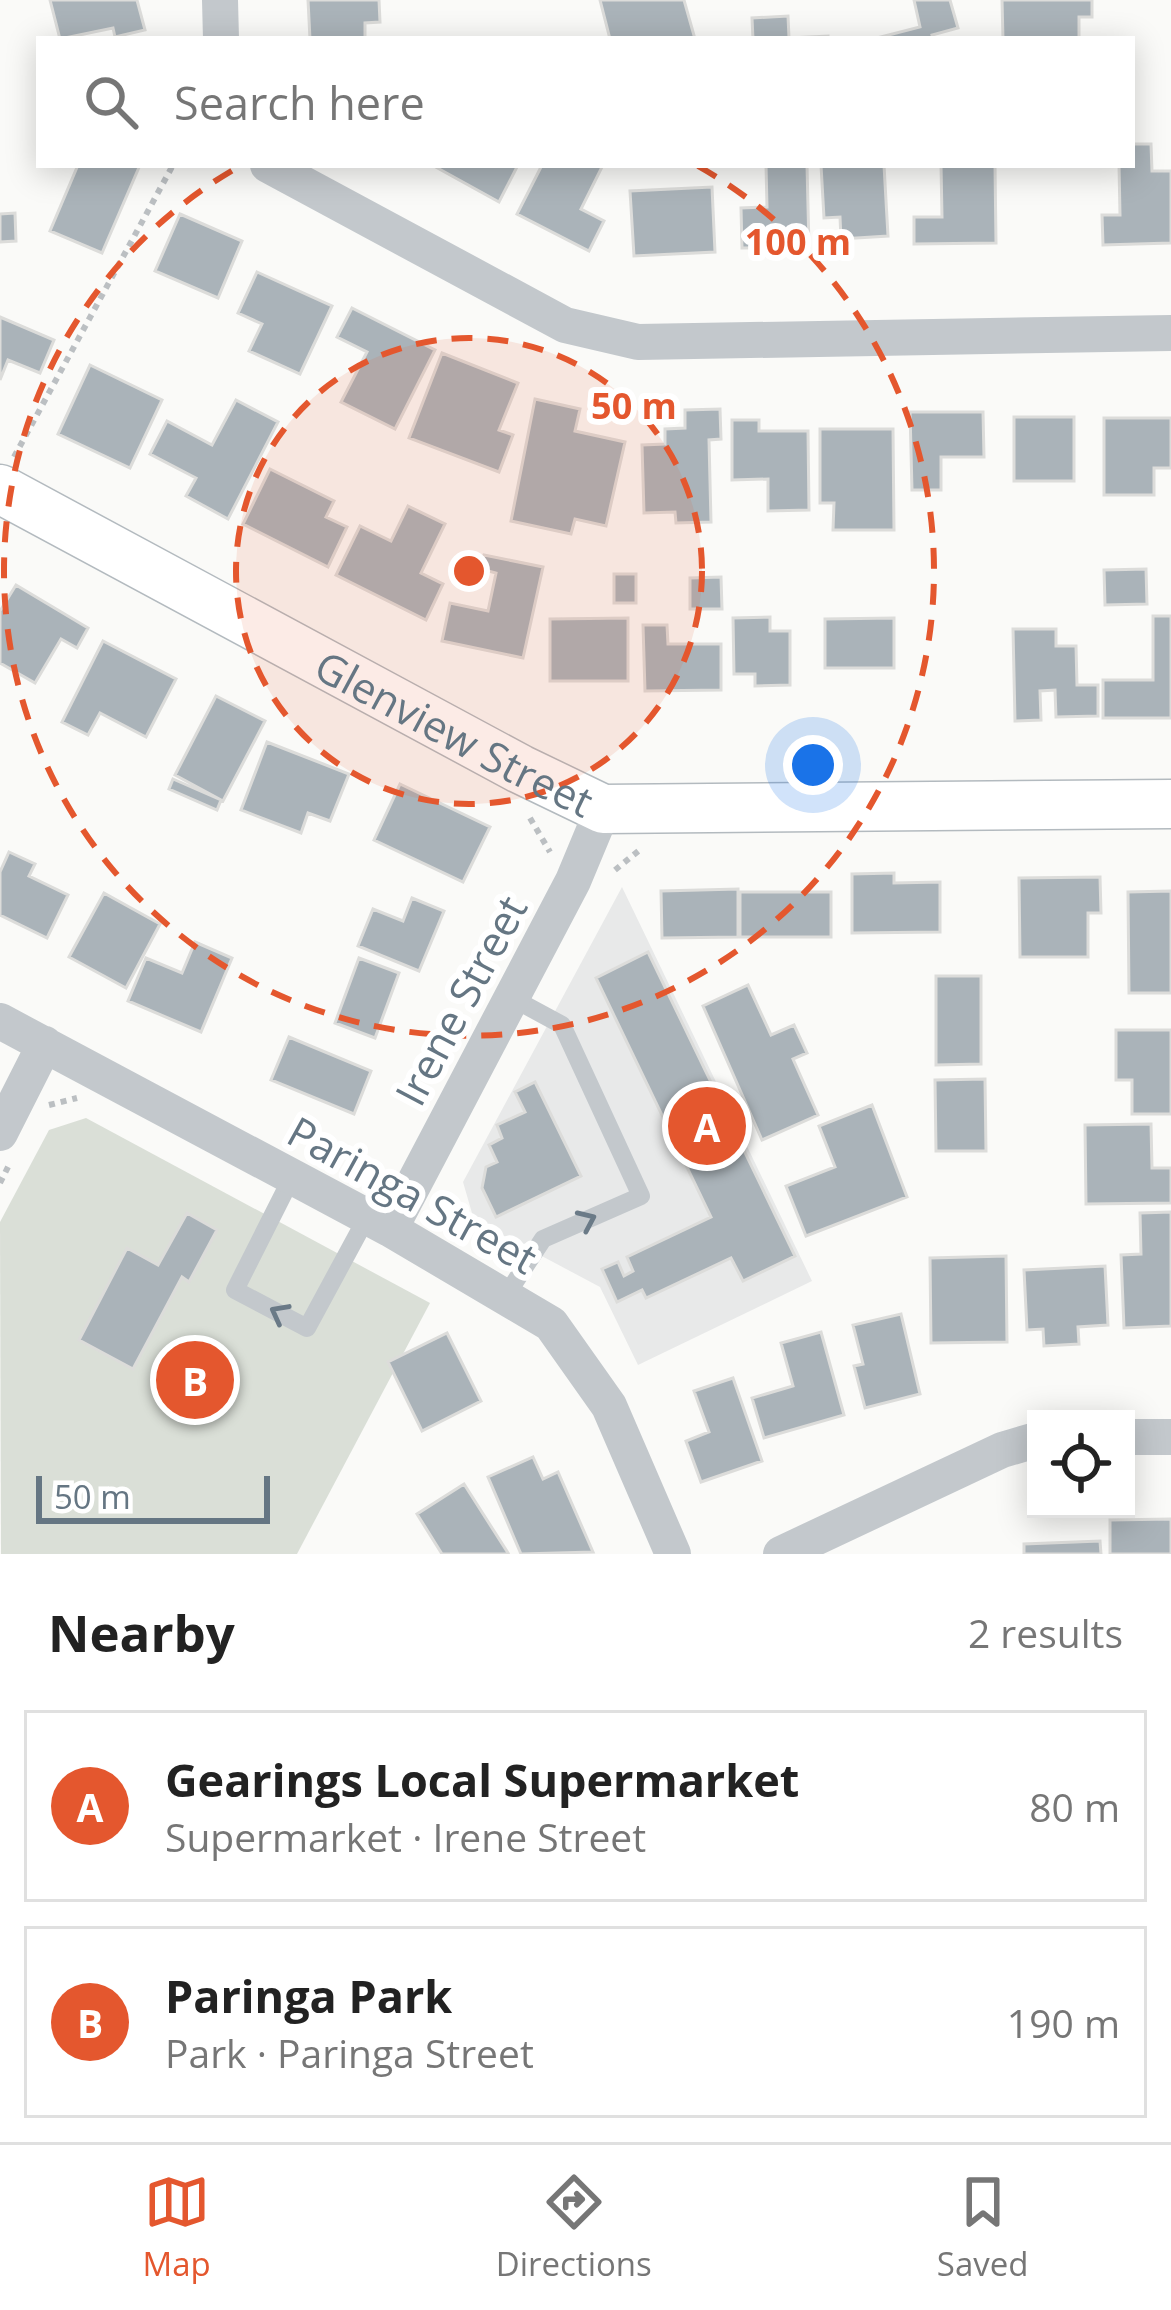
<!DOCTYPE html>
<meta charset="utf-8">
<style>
body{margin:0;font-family:"Open Sans",sans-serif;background:#f6f6f6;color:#222}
.controls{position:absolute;right:36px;bottom:36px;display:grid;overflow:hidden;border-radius:0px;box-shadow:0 6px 30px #0003}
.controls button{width:108px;height:108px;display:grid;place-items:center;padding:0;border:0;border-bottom:3px solid #e0e0e0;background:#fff;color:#222;font:60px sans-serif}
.scale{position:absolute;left:36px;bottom:30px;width:234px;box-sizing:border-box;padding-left:12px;border:6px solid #657683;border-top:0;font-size:33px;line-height:42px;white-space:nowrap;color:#657683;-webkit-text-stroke:9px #fff;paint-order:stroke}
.you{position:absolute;left:813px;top:765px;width:42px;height:42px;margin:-30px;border:9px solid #fff;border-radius:50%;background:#1a73e8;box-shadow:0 0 0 18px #1a73e833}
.badge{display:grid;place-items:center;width:78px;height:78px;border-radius:50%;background:#e4572e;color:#fff;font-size:39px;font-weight:700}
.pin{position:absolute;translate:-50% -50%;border:6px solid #fff;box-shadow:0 3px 12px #0006}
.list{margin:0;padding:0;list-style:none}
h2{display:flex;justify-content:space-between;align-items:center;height:156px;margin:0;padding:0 48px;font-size:51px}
h2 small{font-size:39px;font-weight:400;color:#767676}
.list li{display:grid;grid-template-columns:78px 1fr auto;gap:36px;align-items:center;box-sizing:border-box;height:192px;margin:0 24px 24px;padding:0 24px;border:3px solid #e0e0e0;border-radius:0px}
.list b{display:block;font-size:45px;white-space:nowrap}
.list p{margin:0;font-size:39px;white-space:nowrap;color:#767676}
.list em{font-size:39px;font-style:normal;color:#767676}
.icon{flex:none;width:66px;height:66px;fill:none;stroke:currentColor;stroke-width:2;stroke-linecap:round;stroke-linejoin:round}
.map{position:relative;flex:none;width:1171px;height:1554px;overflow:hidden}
.search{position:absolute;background:#fff;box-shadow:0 6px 30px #0003;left:36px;right:36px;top:36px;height:132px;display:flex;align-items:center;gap:30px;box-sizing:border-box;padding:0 42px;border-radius:0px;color:#767676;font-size:45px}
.sheet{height:588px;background:#fff}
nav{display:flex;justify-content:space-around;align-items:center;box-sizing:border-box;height:168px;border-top:3px solid #e0e0e0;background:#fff;font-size:33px;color:#767676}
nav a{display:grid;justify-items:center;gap:6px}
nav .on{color:#e4572e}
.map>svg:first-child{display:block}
</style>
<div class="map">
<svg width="1171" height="1554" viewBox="0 0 1171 1554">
<rect width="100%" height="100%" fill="#fafaf8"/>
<path fill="#e8e9e9" d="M622 887 812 1281 638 1365 600 1287 474 1220 463 1182Z"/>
<path fill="#dadfd7" d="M86 1118 430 1303 297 1554H1L0 1222 49 1130Z"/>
<path fill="#aab3b9" stroke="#dcdcda" stroke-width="3" d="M50 0H137L145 30 115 37 113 28 60 39Z
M308 0H379L380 22 365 23V39H310Z
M600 0H684L695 39H610Z
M914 0H950L958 28 932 35 933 39H873L920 27Z
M1002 0H1092V17H1079V39H1003Z
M788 16 789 38 828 36V39H753L752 18Z
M1132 144H1151L1152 171H1171V243L1103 245 1102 215H1120L1119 165H1132Z
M78 165H140L102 253 50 231Z
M432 165H518L499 202Z
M542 165H603L581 209 604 221 589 251 517 214Z
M766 165H807L809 247 742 248 741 208 767 207Z
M821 165H884L888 236 841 239 840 217 824 218Z
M941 165H995L996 243 914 244V217H942Z
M712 187 715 252 634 256 630 191Z
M15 213 16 241 0 242V214Z
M180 214 242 241 218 298 155 271Z
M257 272 332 306 300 374 249 351 262 324 238 313Z
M352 308 435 350 395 429 341 402 367 352 337 337Z
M0 317 54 340 40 373 8 360 0 380Z
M442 353 518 383 499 430 513 435 499 472 409 438Z
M90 365 162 400 130 468 58 434Z
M535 399 580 409 575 431 625 442 606 526 575 519 571 534 511 521Z
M236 400 278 422 228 519 186 496 196 478 150 454 167 421 212 445Z
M720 409 721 439 709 440 711 522 676 523 675 512 644 513 642 445 665 444V429L685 428V410Z
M910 412H983L984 457H941V490H912Z
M1014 417H1074V481H1014Z
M1104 418H1171V468H1154V495H1104Z
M732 420H759V431H808L809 510 768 511V479L732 480Z
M820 429H893L894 530H833L834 503H820Z
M270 469 334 501 326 517 347 527 328 567 243 524Z
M408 506 445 524 421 573 443 584 426 620 336 575 360 526 391 541Z
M484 555 543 567 523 658 442 641 450 603 488 611 496 573 481 569Z
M1146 569 1147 604 1105 605 1104 570Z
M614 574H636V603H614Z
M721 577 722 609H690V578Z
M16 585 88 628 77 648 61 639 35 683 0 663V611Z
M1153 616H1171V718H1103V680H1153Z
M770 617V631H790V685L755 686V674H734L733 618Z
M628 618V681H550V619Z
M894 618V668H825V619Z
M643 625H667L668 644H721V690L645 691Z
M1013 629H1056V646H1076L1077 685H1098V716L1056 717 1055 690 1040 691 1041 720 1015 721Z
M103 641 176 679 146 737 100 713 88 735 62 722Z
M216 696 265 721 223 801 175 775Z
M267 742 349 774 330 821 308 813 301 833 241 810Z
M173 779 221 800 217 810 169 789Z
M400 784 490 827 463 882 374 840Z
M9 852 35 864 29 876 68 895 47 938 0 915V872Z
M894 873V883L940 882V932L852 933V874Z
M1100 877 1101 913H1088V957H1020L1019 878Z
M738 889V937L662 938 661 891Z
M1171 891V993H1129L1128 892Z
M740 892H831V937H740Z
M104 893 160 924 126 988 69 957Z
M412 898 444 911 419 971 358 946 373 909 403 921Z
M195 942 232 958 201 1032 128 1001 146 958 182 973Z
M648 952 795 1256 743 1281 731 1258 646 1298 642 1290 617 1302 602 1269 618 1262 624 1276 633 1271 627 1257 711 1217 596 978Z
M359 958 399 973 375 1038 335 1023Z
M936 976H981V1064L936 1065Z
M748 985 771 1035 794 1025 807 1053 793 1059 818 1115 762 1140 703 1006Z
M1116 1030H1171V1114H1132V1080H1116Z
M289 1037 371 1071 354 1114 271 1080Z
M985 1079 986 1151H936L935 1080Z
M535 1082 581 1176 496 1217 482 1188 486 1167 497 1162 489 1145 502 1138 497 1125 525 1112 515 1092Z
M872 1105 907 1197 806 1236 786 1186 835 1167 819 1126Z
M1151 1124 1152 1168H1171V1203L1086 1204 1085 1125Z
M1171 1212V1326L1124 1328 1121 1255 1141 1254 1140 1213Z
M187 1213 217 1230 189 1282 182 1277 133 1369 79 1340 127 1248 158 1265Z
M1006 1256 1007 1342 931 1343 930 1258Z
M1105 1266 1108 1325 1078 1327 1079 1344 1044 1346 1043 1329 1027 1330 1024 1270Z
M901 1314 920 1394 865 1408 854 1366 863 1364 853 1325Z
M821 1332 844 1415 764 1438 752 1398 793 1386 781 1343Z
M447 1333 481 1401 422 1431 388 1362Z
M733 1378 762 1461 701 1482 686 1441 709 1432 694 1391Z
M533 1457 543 1479 558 1472 593 1552 521 1554 488 1477Z
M464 1484 508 1553 506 1554H442L417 1514Z
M1171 1519V1554H1110V1520Z
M1100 1541 1101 1554H1024V1544Z"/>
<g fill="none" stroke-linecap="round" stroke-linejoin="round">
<defs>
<g id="secondary">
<path id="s1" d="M0 489 520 769 603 809 1171 804"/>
</g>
</defs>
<use href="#secondary" stroke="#b3babf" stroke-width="51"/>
<path stroke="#bbbfc2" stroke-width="6" stroke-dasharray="6 6" stroke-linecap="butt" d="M14 457 173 165
M530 818 550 852
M615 870 642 848
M49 1105 77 1098
M0 1183 9 1165"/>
<path stroke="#c3c8cc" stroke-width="18" d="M292 1177 235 1290 307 1328 367 1217
M505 1297 543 1239 641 1196 562 1025 512 998"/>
<path stroke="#c3c8cc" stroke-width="36" d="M220 0 221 39
M268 165 565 325 638 342 1171 333
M0 1021 390 1229 551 1324 609 1406 673 1554
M0 1133 45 1044
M390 1229 573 881 603 809
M1126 1437H1171
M781 1554 1002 1450 1036 1440"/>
<use href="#secondary" stroke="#fff" stroke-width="48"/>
</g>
<defs><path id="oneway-chevron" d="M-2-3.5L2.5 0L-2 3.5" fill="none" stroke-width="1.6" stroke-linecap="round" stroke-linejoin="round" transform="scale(3)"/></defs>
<g stroke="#6a7a87">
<use href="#oneway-chevron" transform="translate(587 1220) rotate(-24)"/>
<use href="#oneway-chevron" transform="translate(279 1313) rotate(-152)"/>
</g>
<circle cx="469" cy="571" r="233" fill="#e4572e" fill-opacity=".12"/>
<g fill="none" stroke="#e4572e" stroke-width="6" stroke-dasharray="21 15">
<circle cx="469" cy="571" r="233"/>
<path d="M698 166A465 465 0 1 1 240 166"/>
</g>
<g text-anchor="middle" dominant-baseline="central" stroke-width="12" stroke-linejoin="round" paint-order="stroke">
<g font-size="42" fill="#657683" stroke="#fff">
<text stroke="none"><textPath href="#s1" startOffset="516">Glenview Street</textPath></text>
<text transform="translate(460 1000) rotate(-62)">Irene Street</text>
<text transform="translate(413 1194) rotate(29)">Paringa Street</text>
</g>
</g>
<circle cx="469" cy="571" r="18" fill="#e4572e" stroke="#fff" stroke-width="6"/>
<g font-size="36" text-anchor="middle" font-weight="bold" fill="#e4572e" stroke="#fff" stroke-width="12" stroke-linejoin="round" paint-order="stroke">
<text x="798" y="255">100 m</text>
<text x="634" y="419">50 m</text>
</g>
</svg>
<div class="controls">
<button><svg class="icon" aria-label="locate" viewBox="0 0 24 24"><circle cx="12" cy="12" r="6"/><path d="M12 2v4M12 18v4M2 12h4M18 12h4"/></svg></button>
</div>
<div class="scale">50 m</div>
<div class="you"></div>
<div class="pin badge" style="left:707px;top:1126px">A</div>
<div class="pin badge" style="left:195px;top:1380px">B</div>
<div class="search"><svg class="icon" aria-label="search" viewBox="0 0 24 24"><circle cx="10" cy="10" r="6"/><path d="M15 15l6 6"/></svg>Search here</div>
</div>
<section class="sheet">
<h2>Nearby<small>2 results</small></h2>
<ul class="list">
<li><span class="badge">A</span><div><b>Gearings Local Supermarket</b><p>Supermarket · Irene Street</p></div><em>80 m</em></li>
<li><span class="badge">B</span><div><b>Paringa Park</b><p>Park · Paringa Street</p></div><em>190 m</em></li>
</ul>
</section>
<nav>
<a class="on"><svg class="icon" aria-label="map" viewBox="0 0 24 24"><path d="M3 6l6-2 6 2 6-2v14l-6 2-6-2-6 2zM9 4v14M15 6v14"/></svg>Map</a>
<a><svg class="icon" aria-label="directions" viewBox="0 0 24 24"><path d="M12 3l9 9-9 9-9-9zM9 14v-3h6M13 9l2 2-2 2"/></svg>Directions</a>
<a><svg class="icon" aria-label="saved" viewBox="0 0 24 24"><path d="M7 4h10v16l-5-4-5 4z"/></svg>Saved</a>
</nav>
